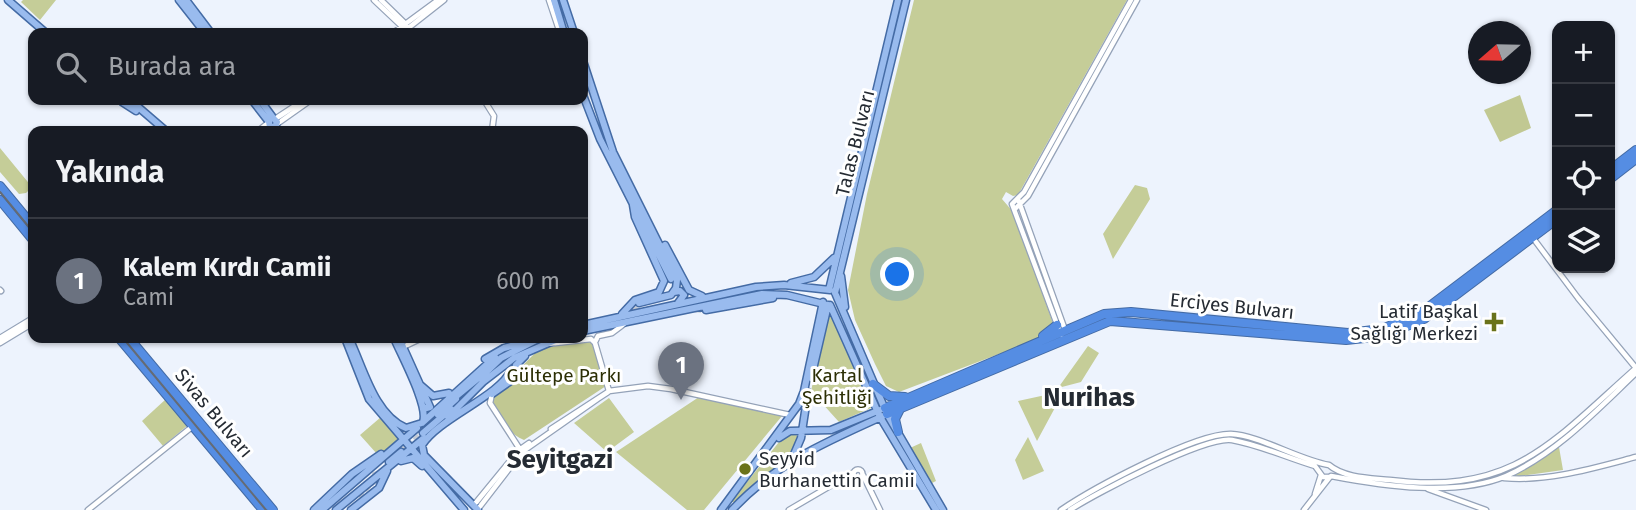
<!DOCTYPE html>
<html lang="tr">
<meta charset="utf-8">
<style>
body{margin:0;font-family:"Fira Sans",sans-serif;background:#242831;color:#f1f3f6}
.controls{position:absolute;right:21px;top:21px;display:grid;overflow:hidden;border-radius:14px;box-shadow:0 2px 5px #0004}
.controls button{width:63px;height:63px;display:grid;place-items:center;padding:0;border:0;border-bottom:2px solid #363941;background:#171b24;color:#f1f3f6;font:35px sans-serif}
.compass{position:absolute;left:1468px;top:21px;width:63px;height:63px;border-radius:50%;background:#171b24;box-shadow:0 2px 5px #0004;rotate:250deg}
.you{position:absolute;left:898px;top:275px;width:24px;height:24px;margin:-18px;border:5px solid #fff;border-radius:50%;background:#1a73e8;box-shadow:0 0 0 10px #1a73e833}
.badge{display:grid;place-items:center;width:46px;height:46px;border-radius:50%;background:#db2777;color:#fff;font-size:23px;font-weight:700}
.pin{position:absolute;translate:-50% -58px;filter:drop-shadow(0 2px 4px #0008)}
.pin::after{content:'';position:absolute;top:37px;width:24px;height:21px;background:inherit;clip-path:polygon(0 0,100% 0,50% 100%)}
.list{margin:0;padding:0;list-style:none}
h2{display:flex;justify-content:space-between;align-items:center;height:91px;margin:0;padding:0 28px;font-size:30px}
h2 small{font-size:23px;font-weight:400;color:#9ea1a6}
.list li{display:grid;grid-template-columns:46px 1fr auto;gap:21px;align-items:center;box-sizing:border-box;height:126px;padding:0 28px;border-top:2px solid #363941}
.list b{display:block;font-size:26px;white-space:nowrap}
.list p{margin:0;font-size:23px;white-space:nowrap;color:#9ea1a6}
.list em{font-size:23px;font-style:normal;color:#9ea1a6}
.icon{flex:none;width:38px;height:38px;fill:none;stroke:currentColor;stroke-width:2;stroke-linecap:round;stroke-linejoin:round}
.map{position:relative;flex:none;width:1636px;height:510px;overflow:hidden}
.search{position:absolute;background:#171b24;box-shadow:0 2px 5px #0004;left:28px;top:28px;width:560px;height:77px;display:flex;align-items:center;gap:18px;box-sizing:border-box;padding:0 24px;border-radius:14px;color:#9ea1a6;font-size:26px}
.panel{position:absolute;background:#171b24;box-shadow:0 2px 5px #0004;left:28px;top:126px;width:560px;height:217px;border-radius:14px}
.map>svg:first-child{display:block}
</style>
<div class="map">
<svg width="1636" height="510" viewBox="0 0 1636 510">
<rect width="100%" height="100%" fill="#edf3fd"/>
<path fill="#c5cd98" d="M23 0H56L40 20 21 2Z
M914 0H1127L1018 195 1013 196 1006 192 1002 199 1014 213 1054 326 1036 340 899 392 886 386 875 364 855 320 848 290 867 194Z
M0 148 32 187 26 193 19 194 0 172Z
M1135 185 1147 188 1150 199 1113 259 1103 234Z
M829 313 838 324 871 408 839 422 811 391Z
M1088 346 1099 353 1081 382 1058 388Z
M1064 391 1037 441 1018 401Z
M699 397 782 416 704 510H687L616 452Z
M609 398 634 432 607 452 574 423Z
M166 399 188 425 163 446 142 421Z
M381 417 398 439 388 450 377 454 360 435Z
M796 433 798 439 787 459 735 502H731L783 437Z
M1028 437 1044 471 1023 480 1015 460Z
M921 443 936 481 932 483 910 448Z
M1559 447 1563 470 1513 477V475Z"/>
<path fill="#c1c892" d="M1520 95 1531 128 1500 142 1484 110Z
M583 334 595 340 606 386 524 440C505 432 499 416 490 399L536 352 568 338H583Z"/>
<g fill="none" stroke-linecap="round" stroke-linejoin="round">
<path stroke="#c5cbd5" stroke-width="6" stroke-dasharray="6 3" stroke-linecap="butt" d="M682 299 690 309 706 310
M627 318 639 303
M401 452 423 433
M358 496 377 478 374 470 366 468"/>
<defs>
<path id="minor" d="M374 0 409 33
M381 0 415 33
M549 0 560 33
M393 33 438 0
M402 33 444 0
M484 100 494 116 492 131
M275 119 304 100
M277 124 311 100
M258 131 268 123
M1018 199 1065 330
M1015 209 1028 196 1137 0
M1533 238 1578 298 1636 368
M0 290 1 291
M1061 335 1012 204 1024 192 1131 0
M0 338 33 318
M595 342 598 336 612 333 624 324
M0 343 33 323
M547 344 591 339 595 343 609 391
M403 347 422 338
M492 394 490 403 521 451
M551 429 608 392
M853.5 474a4.5 4.5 0 1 1 9 0a4.5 4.5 0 1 1-9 0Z
M863 475 880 510
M1331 476C1383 486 1456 497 1506 476 1556 454 1597 410 1636 373
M1504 478C1548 482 1594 468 1636 457
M837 483 855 478
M1428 489 1486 510
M1315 494 1321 475
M474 505 519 450 529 443
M478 509 522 452 609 391 648 386 671 389 790 415
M88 510 193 426
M789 510 854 472
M1061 510C1092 489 1195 433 1231 434 1259 435 1299 460 1329 465 1344 478 1371 478 1390 480 1514 495 1551 443 1636 368
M1070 510C1096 493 1205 436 1232 440 1260 445 1288 458 1315 466L1323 477H1330
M1304 510 1329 478"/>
<path id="major" d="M8 0 46 33
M179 0 205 33
M186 0 211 33
M554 0 564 33
M563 0 574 33
M583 61 613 152 677 280 676 288 671 295 639 303
M583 95 600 139 671 279
M130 100 166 131
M252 100 269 122
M260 100 274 119
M122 102 136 111
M269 122 270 127H275L277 122 274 119
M665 245 689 290 702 296
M841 276 845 307
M791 283 814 277 834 258
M829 290 898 0
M674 292 680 291 684 295 678 303
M835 293 906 0
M836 295 887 414 943 510
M830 305 880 417 936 510
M706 310 773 298
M622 314 635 300 659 292 664 281 635 217 633 205
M583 325 756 287 784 285 830 290
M583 331 762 294 787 295 828 305
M345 338 369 399 464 510
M349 338C363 366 374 415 406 428L422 423 495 357
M394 338C401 355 429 406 423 422
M399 338 430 407 423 409
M557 340 571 338
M485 359 504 348 522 343
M480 378 501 358 540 338
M811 378 828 305
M483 382 514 358 560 338
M418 383 433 396 449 393
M492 394 512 380 516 365 525 356
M453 399 481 376
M438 415 456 399
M448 417 484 381
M423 433 451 409
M779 438 790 431 831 430 880 410
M792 459 801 438 808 392
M401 461 413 458 422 466
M389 462 401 452
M314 510 352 474 381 454
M322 510 417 428
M336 510 424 438
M351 510 379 488 387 471
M478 510 424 455 422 445C439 418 500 396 511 370
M721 510 799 404 804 391 823 302
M732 510C778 461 825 443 883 416"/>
<path id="highway" d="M1610 170 1636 150
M1610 179 1636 159
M0 186 33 226
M0 200 33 240
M1043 336 1057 325
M119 338 263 510
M129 338 273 510
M873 384 889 396 905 397
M885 408 1104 314 1131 312 1348 333 1382 329 1422 312 1557 210
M887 414 1110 321 1346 340 1383 336 1424 319 1557 219
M898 432 895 419 900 409"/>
</defs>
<use href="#minor" stroke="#94a2b8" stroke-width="7"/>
<use href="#major" stroke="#446ba5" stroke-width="9"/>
<use href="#highway" stroke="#446ba5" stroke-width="10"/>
<use href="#minor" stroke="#fff" stroke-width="4.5"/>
<use href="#major" stroke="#9be" stroke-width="6"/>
<use href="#highway" stroke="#558de3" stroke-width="8"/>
<path stroke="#656b74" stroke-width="2" d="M0 192 33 232
M123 338 266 510"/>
</g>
<g fill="#6a721a" stroke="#fff" stroke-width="2.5">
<path d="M1490.5 311.5h7v7h7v7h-7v7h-7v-7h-7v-7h7z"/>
<circle cx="745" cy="469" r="7"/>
</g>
<g text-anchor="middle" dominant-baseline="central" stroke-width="6" stroke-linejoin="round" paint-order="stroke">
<g font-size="19" fill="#252b33" stroke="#fff">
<text transform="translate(855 143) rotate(-76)">Talas Bulvarı</text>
<text transform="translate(1232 306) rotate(6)">Erciyes Bulvarı</text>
<text transform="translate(214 413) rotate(50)">Sivas Bulvarı</text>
</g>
<g font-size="19" fill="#252b33" stroke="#fff" text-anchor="end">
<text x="1478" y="311">Latif Başkal<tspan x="1478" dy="22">Sağlığı Merkezi</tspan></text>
<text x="759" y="458" text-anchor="start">Seyyid<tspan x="759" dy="22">Burhanettin Camii</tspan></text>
</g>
<g font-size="19" fill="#2c2f05" stroke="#fff">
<text x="564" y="375">Gültepe Parkı</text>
<text x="837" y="375">Kartal<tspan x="837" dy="22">Şehitliği</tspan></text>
</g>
<g font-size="26" font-weight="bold" fill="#252b33" stroke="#fff">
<text x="1089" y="397">Nurihas</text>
<text x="560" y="459">Seyitgazi</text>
</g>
</g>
</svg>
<div class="controls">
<button>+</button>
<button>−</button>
<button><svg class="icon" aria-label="locate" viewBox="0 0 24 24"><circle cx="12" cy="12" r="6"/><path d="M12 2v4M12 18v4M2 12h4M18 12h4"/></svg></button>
<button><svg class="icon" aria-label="layers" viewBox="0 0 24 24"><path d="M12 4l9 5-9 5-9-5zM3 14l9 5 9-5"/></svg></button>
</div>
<svg class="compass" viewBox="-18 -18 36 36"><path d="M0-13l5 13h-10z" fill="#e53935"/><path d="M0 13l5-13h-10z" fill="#9ea1a6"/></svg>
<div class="you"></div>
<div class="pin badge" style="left:681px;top:400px;background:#6b7280">1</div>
<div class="search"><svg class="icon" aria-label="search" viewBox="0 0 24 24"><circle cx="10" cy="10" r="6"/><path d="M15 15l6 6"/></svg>Burada ara</div>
<section class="panel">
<h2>Yakında<small></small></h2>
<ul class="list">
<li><span class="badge" style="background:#6b7280">1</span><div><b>Kalem Kırdı Camii</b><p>Cami</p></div><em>600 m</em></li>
</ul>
</section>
</div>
